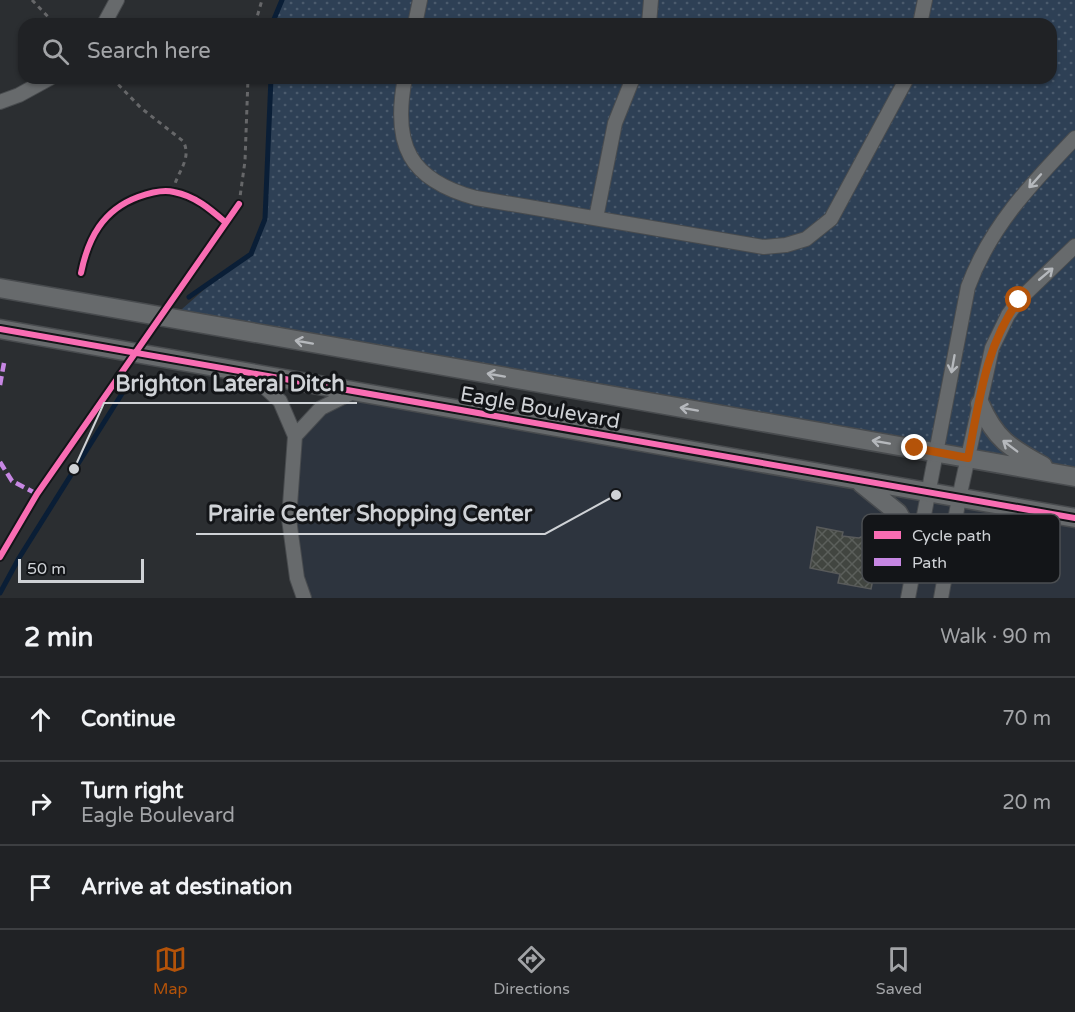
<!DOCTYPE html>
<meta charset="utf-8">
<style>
body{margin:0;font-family:"Varela Round",sans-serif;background:#282a2d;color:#f1f3f6}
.scale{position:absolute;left:18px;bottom:15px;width:126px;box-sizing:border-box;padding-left:6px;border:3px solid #cfd2d6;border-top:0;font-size:16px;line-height:21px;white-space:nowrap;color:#cfd2d6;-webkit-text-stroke:4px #131518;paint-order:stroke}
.stop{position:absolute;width:18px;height:18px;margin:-14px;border:4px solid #b45309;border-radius:50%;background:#fff}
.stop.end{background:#b45309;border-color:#fff;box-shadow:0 2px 6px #0008}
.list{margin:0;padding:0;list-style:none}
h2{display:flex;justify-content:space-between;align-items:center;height:78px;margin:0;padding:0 24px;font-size:26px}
h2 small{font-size:20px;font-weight:400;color:#a2a4a7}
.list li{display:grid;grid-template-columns:39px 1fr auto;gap:18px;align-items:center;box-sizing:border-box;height:84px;padding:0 24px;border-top:2px solid #3d3f42}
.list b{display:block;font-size:22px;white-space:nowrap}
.list p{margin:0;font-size:20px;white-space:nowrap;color:#a2a4a7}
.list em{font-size:20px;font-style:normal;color:#a2a4a7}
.icon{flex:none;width:33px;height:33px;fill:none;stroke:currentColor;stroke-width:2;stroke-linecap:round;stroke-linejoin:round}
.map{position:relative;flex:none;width:1075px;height:598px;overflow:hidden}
.search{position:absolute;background:#202225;box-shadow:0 2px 4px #0004;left:18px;right:18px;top:18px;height:66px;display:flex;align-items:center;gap:15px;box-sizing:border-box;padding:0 21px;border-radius:18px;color:#a2a4a7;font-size:22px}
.sheet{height:330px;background:#202225}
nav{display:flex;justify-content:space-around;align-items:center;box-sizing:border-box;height:84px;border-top:2px solid #3d3f42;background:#202225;font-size:16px;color:#a2a4a7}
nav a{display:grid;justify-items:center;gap:3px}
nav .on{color:#b45309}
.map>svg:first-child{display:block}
</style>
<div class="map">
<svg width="1075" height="598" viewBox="0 0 1075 598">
<defs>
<pattern id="grass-dots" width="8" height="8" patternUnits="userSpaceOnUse" patternTransform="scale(1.5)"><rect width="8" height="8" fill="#2e4055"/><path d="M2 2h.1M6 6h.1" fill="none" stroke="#4b5b6d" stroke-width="1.8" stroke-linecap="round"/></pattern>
<pattern id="building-cross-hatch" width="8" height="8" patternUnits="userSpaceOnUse" patternTransform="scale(1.5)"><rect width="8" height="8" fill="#414540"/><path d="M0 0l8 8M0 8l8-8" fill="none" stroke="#5b5f5b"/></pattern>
</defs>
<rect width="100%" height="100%" fill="#2b2e31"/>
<path fill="#2d343e" d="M353 392 1075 518V598H304L289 519 295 436Z"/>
<path fill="url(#grass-dots)" d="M282 0H1075V477L173 317 232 265 251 254 265 219 271 78H1051V24H272Z"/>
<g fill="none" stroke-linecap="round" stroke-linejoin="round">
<path stroke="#0a1e36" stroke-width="5" d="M272 24 282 0
M189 297 251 254 265 219 271 78
M0 593 19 558 128 384"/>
</g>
<path fill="url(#building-cross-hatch)" stroke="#595b5b" stroke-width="1.5" d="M817 527 843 532 842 536 859 538 863 536 877 558 871 561 870 568 875 569 871 589 838 583 840 574 810 568Z"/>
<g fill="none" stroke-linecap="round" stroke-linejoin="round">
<defs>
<path id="street" d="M104 24 117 0
M415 24 420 0
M649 24 651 0
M920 24 925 0
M405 78C392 145 409 180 476 198L764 247 786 245 806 239 831 219 907 78
M0 102 19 95 50 78
M596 218 615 123 633 78
M249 373 280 401 295 436 289 519 297 578 304 598
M295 436 321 408 353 392
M908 598 968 287C990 227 1031 184 1075 138
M941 598 959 498 992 348 1008 315 1019 300 1075 246"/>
<path id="secondary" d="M0 288 1075 477
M0 329 1075 518
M980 404C995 439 1010 448 1043 466
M861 483 898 513 917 547"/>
</defs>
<use href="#street" stroke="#484b4e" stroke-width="16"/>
<use href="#secondary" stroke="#484b4e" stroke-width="21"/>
<path stroke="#666769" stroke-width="3" stroke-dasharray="4.5 4.5" stroke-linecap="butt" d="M32 0 55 24
M255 24 262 0
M112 78 141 108 183 141C193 159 176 173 173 191
M239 204 245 161 248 78"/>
<use href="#street" stroke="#676a6c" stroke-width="14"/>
<use href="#secondary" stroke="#676a6c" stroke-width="18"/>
<path stroke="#c787e3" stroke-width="4.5" stroke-dasharray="9 4.5" stroke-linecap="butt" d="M0 385 4 363
M0 462 12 481 37 494"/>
<defs>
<path id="cycleway" d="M81 273C88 238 103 210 138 197 149 193 163 189 174 192 195 196 210 209 225 222
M0 329 1075 518
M0 557 37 494 239 204"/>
</defs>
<use href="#cycleway" stroke="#131518" stroke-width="10"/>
<use href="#cycleway" stroke="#f96db3" stroke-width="6"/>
</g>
<defs><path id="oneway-shaft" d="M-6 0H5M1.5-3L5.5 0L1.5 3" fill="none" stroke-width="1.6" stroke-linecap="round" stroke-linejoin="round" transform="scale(1.5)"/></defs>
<g stroke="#b5b8bc">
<use href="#oneway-shaft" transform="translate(1035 181) rotate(132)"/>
<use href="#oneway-shaft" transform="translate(1046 274) rotate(-40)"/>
<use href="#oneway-shaft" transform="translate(304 342) rotate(-170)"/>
<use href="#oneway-shaft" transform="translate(953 364) rotate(100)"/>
<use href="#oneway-shaft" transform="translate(496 375) rotate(-170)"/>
<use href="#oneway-shaft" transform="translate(689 409) rotate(-170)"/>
<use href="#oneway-shaft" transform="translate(881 442) rotate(-170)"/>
<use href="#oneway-shaft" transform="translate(1010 446) rotate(-143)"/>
</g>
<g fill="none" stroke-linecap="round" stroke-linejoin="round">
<path stroke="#b45309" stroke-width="8" d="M915 448 968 458C979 403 985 346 1019 300"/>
</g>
<g text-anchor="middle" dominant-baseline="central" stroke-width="6" stroke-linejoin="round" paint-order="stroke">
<g font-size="21" fill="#cfd2d6" stroke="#131518">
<text transform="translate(540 408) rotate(10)">Eagle Boulevard</text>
</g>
</g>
<rect x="862" y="514" width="198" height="69" rx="9" fill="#131518" stroke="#4b4e51" stroke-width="1.5"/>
<rect x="874" y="531" width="27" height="8" fill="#f96db3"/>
<rect x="874" y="558" width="27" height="8" fill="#c787e3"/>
<g font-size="16" fill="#cfd2d6">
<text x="912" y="541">Cycle path</text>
<text x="912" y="568">Path</text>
</g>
<path fill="none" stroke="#cfd2d6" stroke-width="2" d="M74 469L104 403H357M616 495L545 534H196"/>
<g fill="#cfd2d6" stroke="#131518" stroke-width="2">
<circle cx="74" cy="469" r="6"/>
<circle cx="616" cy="495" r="6"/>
</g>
<g font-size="22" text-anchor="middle" font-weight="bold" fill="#cfd2d6" stroke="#131518" stroke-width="6" stroke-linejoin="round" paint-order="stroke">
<text x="230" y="391">Brighton Lateral Ditch</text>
<text x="370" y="521">Prairie Center Shopping Center</text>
</g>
</svg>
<div class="scale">50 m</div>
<div class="stop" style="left:1019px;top:300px"></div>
<div class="stop end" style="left:915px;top:448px"></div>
<div class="search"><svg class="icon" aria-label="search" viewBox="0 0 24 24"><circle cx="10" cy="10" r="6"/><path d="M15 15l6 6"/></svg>Search here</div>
</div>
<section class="sheet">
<h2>2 min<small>Walk · 90 m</small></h2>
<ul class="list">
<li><svg class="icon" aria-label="ahead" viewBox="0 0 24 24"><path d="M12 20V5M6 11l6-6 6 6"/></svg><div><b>Continue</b></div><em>70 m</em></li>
<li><svg class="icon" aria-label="right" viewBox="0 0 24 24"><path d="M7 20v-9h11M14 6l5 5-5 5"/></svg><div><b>Turn right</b><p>Eagle Boulevard</p></div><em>20 m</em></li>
<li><svg class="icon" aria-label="arrive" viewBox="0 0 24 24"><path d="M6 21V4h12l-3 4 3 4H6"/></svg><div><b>Arrive at destination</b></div></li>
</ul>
</section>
<nav>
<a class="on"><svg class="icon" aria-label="map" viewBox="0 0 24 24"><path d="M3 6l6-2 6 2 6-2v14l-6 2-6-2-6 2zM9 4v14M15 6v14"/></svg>Map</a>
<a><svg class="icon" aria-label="directions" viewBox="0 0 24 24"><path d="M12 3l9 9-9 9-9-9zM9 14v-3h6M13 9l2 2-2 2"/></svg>Directions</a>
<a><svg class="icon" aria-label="saved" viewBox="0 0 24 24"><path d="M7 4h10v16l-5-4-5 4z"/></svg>Saved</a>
</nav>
